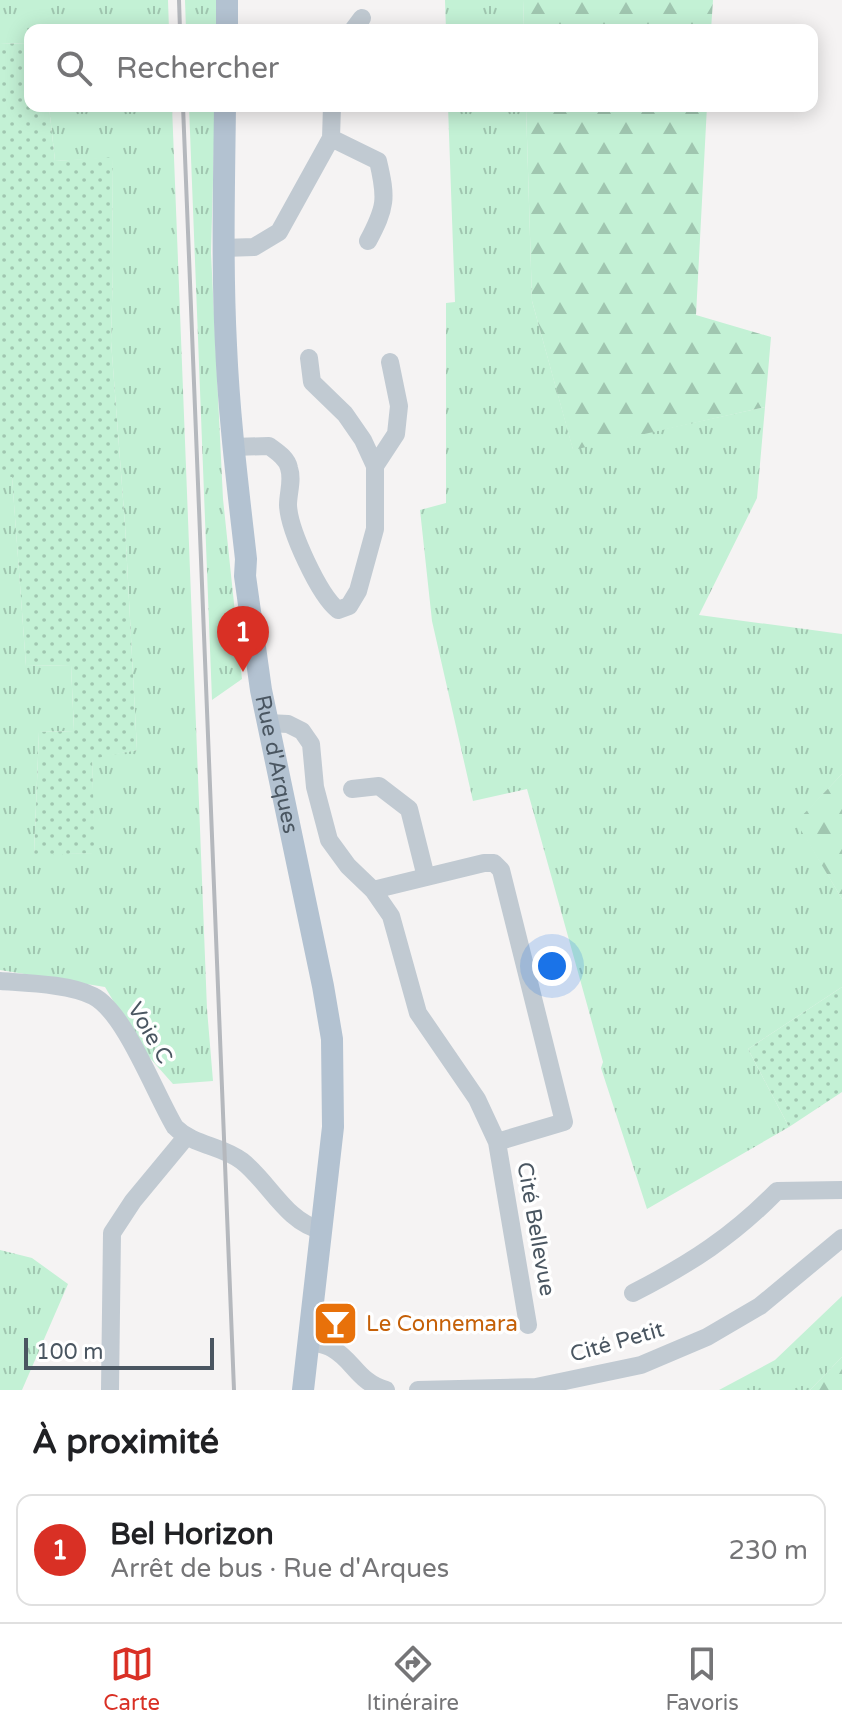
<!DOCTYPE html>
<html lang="fr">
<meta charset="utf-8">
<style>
body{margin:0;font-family:"Varela Round",sans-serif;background:#f2f2f2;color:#202124}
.scale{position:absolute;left:24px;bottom:20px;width:190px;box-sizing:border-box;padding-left:8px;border:4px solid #4a5661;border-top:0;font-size:22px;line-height:28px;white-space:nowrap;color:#4a5661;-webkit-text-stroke:6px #fff;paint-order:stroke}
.you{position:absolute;left:552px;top:966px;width:28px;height:28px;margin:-20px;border:6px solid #fff;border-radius:50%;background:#1a73e8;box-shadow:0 0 0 12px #1a73e833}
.badge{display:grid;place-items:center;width:52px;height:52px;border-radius:50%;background:#d93025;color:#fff;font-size:26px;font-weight:700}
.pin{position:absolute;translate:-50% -66px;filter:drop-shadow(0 2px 4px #0008)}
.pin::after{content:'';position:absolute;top:42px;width:28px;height:24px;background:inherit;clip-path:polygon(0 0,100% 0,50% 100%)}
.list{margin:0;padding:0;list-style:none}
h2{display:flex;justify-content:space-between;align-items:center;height:104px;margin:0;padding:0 32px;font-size:34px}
h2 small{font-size:26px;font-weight:400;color:#757577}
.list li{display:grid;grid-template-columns:52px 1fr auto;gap:24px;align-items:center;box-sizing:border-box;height:112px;margin:0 16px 16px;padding:0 16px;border:2px solid #e0e0e0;border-radius:16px}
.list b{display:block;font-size:30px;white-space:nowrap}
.list p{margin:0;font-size:26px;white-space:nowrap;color:#757577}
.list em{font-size:26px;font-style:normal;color:#757577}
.icon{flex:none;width:44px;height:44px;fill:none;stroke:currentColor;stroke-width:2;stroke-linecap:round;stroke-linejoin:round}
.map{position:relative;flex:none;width:842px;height:1390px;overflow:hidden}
.search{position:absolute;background:#fff;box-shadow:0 4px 20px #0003;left:24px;right:24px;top:24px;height:88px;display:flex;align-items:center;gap:20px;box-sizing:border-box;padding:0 28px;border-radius:16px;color:#757577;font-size:30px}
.sheet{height:232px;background:#fff}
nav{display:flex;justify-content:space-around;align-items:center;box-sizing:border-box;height:112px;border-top:2px solid #e0e0e0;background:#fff;font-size:22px;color:#757577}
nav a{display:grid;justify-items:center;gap:4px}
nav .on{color:#d93025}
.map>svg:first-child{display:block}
</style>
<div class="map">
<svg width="842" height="1390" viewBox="0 0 842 1390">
<defs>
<pattern id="grass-tufts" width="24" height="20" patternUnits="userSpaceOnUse" patternTransform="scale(2)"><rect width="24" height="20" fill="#c3f1d5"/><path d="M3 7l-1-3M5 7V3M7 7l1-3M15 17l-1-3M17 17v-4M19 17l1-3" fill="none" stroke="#a0c6b0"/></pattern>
<pattern id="forest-firs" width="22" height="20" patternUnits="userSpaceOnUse" patternTransform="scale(2)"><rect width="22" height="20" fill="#c3f1d5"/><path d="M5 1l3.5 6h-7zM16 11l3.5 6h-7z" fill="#a0c6b0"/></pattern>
<pattern id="park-dots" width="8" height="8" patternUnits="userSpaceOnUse" patternTransform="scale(2)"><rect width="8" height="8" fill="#c3f1d5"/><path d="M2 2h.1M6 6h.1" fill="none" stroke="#a0c6b0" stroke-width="1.8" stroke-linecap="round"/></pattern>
</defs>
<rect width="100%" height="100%" fill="#f5f3f3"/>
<path fill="url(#grass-tufts)" d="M0 0H168L169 30H30V43L0 44Z
M185 0H218L217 30H186Z
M445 0H523L524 30H446Z
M49 106H172L207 1009 213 1081 173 1084 142 1049 105 987 0 970V477L12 476 26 666 71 665 74 731 39 732 34 854 94 853 92 758 137 750 125 525 111 341 113 266 112 158 55 161Z
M189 106H215L211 253 223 499 242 679 212 700Z
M448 106H526L532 301 573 449 765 407 757 498 699 615 842 634V774L797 822 842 899V987L748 1049 789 1127 647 1209 601 1068 603 1062 527 789 473 801 432 621 420 510 446 503V303L455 302Z
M0 1250 32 1258 68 1284 22 1390H0Z
M842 1296V1357L810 1390H719L775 1360Z"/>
<path fill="url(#forest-firs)" d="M523 0H713L711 30H524Z
M526 106H707L696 315 771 337 765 407 573 450 532 301Z
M842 774V899L796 822Z
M842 1357V1390H810Z"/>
<path fill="url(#park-dots)" d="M30 43V106H49L55 161 112 157 113 266 111 341 125 525 137 750 92 759 95 853 34 855 39 732 74 731 71 665 26 666 12 477H0V44Z
M842 987V1092L789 1127 748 1049Z"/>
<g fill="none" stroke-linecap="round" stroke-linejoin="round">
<path stroke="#c1cad2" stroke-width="18" d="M353 30 362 18
M331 138 378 161C387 199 386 207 368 241
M223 248 254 247 279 232 331 138 332 106
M233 447 269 446C277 452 287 458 289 468 293 480 288 493 288 505 289 530 319 595 338 610L349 606 358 591 375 529V466L363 440 345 414 312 382 309 358
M375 466 396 434 399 406 390 362
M268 723 288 724 302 731 311 744 315 787 329 840 348 866 373 890 391 916 418 1013 477 1099 497 1142 528 1325
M352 789 379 786 409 809 426 877
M373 890 484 863H494L501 870 564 1122 497 1142
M0 981C26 983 70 984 93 996 125 1012 155 1094 175 1127 194 1146 221 1145 242 1161 269 1182 286 1222 321 1230
M633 1293C690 1264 733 1236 777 1191L842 1190
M307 1341C315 1343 326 1344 333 1349 354 1361 358 1382 386 1390
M110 1390 112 1233 133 1201 186 1137
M418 1390 536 1387 641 1365 707 1337 760 1306 842 1238"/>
<g stroke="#b3c2d1" stroke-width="22">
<path d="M227 30V0"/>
<path id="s1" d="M225 106C224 186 222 266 226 345 229 417 238 488 246 559L245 576 261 690 323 986 332 1039 333 1127 303 1390"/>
</g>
<path stroke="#b5b8bd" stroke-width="4" d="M179 0 180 30
M183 106 234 1390"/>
</g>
<defs>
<symbol id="bar-square" viewBox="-11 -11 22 22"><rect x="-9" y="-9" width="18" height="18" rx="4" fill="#e8710a" stroke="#fff"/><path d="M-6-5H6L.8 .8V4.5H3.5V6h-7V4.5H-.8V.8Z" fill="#fff"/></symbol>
</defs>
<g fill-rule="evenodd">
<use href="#bar-square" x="310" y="1298" width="51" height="51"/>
</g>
<g text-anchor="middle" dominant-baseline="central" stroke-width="7" stroke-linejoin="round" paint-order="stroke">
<g font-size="22" fill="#4a5661" stroke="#fff">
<text stroke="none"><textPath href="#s1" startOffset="662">Rue d'Arques</textPath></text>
<text transform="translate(150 1033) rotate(60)">Voie C</text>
<text transform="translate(536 1229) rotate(80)">Cité Bellevue</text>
<text transform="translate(617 1342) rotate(-16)">Cité Petit</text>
</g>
<g font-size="22" fill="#c56008" stroke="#fff" text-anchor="start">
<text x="366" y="1324">Le Connemara</text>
</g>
</g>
</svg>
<div class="scale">100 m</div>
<div class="you"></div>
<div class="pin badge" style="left:243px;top:672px">1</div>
<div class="search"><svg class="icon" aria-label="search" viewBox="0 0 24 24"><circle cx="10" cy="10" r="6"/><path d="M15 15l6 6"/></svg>Rechercher</div>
</div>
<section class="sheet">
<h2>À proximité<small></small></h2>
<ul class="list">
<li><span class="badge">1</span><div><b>Bel Horizon</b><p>Arrêt de bus · Rue d'Arques</p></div><em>230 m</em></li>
</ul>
</section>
<nav>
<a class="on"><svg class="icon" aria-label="map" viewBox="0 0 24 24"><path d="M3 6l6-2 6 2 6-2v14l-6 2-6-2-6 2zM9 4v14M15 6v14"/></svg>Carte</a>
<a><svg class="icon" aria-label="directions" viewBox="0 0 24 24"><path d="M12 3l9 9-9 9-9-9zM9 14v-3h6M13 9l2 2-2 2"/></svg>Itinéraire</a>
<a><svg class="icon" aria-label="saved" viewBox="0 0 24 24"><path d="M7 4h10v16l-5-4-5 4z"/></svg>Favoris</a>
</nav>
